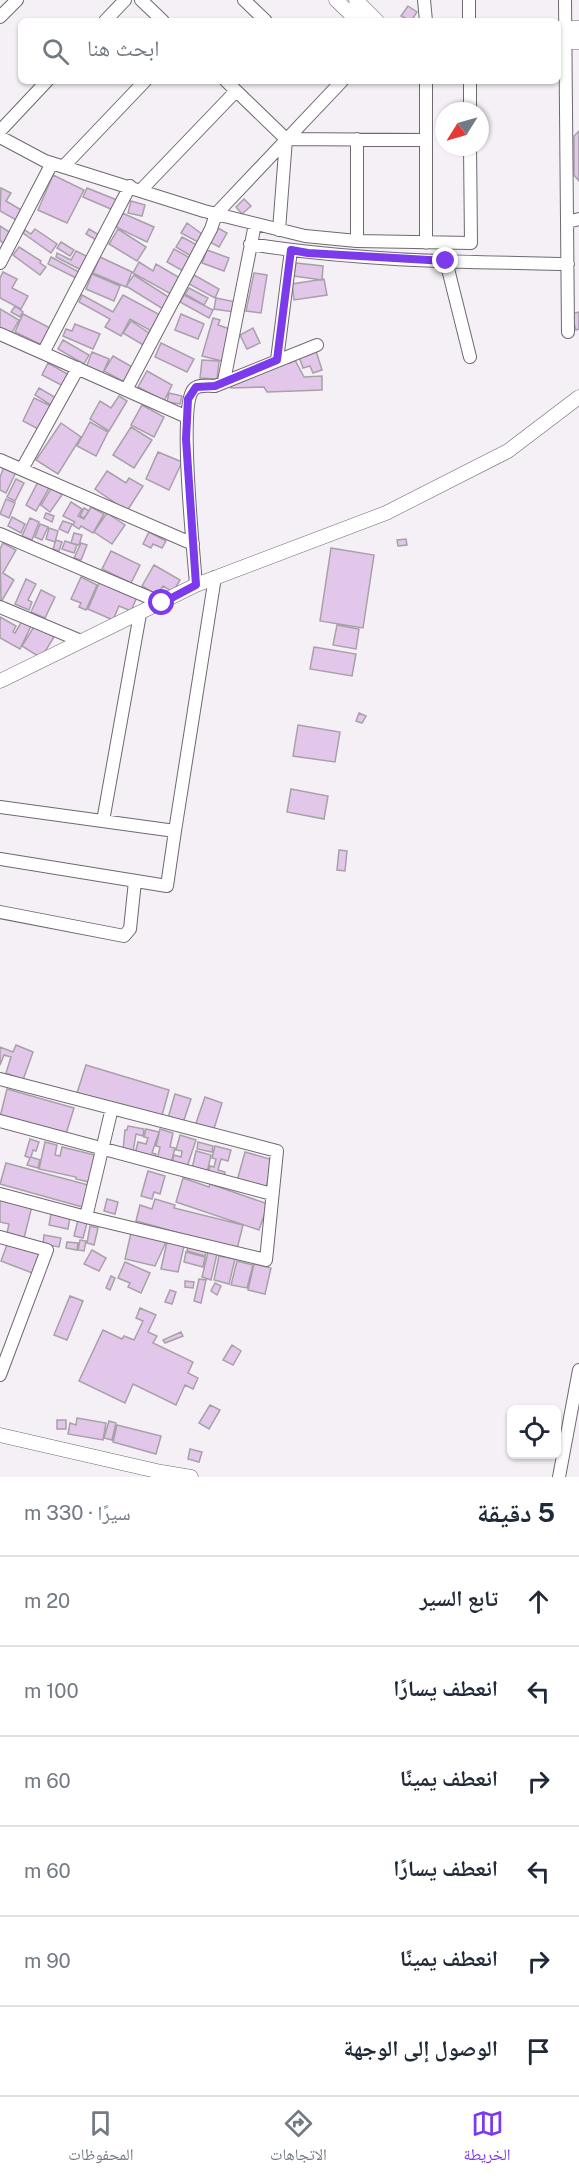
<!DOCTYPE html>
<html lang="ar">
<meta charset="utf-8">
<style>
body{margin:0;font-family:"Public Sans","Noto Naskh Arabic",sans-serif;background:#f2f2f3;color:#1f2937;direction:rtl}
.controls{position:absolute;right:18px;bottom:18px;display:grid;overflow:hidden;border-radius:9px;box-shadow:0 2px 4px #0004}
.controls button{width:54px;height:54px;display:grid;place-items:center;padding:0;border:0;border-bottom:2px solid #e0e1e3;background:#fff;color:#1f2937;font:30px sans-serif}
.compass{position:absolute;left:435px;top:102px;width:54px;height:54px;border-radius:50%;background:#fff;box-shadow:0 2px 4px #0004;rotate:233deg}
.stop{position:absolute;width:18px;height:18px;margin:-14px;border:4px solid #7c3aed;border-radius:50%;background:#fff}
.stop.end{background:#7c3aed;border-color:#fff;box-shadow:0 2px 6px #0008}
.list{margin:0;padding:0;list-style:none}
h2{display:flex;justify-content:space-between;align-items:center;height:78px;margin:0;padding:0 24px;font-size:26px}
h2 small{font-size:20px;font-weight:400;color:#747a83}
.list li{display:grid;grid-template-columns:39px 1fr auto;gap:18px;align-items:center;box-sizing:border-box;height:90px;padding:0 24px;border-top:2px solid #e0e1e3}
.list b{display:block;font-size:22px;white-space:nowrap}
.list em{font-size:20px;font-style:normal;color:#747a83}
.icon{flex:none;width:33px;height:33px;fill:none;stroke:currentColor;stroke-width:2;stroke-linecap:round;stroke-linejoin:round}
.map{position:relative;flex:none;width:579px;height:1477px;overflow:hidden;direction:ltr}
.search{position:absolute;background:#fff;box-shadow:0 2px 4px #0004;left:18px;right:18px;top:18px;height:66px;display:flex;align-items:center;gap:15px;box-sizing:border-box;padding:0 21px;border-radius:9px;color:#747a83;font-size:22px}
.sheet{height:618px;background:#fff}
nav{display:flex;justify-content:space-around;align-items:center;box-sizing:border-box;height:84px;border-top:2px solid #e0e1e3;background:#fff;font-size:16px;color:#747a83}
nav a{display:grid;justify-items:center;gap:3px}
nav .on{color:#7c3aed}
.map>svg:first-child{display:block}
</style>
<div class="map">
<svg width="579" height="1477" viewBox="0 0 579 1477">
<rect width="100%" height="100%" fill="#f5eff6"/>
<path fill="#e3c7ea" stroke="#a7a1a8" stroke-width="1.5" d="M408 6 417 12 411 21 401 16Z
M579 131V181L574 175V136Z
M53 175 84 190 67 223 38 210Z
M1 188 11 193 6 201 23 211 18 221 0 211Z
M87 188 117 200 113 210 83 197Z
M244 199 251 206 242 214 236 207Z
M131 201 145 205 142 216 128 213Z
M122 213 154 227 147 242 116 227Z
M187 223 202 234 198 242 181 233Z
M0 226 11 233 5 244 0 241Z
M218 228 227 233 219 247 210 242Z
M35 229 57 244 51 253 23 233 25 230 31 234Z
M89 229 99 235 96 240 86 234Z
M118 229 146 247 137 261 109 244Z
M182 237 197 245 191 256 176 247Z
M61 242 74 250 70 256 57 248Z
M19 247 41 261 40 263 46 267 40 275 13 255Z
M174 249 190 258 183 271 167 262Z
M207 250 229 258 224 271 202 263Z
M76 251 88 257 81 270 56 257 57 253 71 260Z
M51 257 79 272 76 278 48 264Z
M100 257 132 272 126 287 93 273Z
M139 262 153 271 156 264 180 278 171 294 133 273Z
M296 263 323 266 322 280 294 276Z
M3 272 17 279 12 288 28 296 21 309 0 298V278Z
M254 273 267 275 261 313 246 311Z
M92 274 120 286 114 301 86 289Z
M134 275 170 298 163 309 126 286Z
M194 275 219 289 215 298 189 284Z
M324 279 327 295 294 300 292 284Z
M189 288 208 298 204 305 185 294Z
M82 295 113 312 123 295 162 316 153 332 130 319 121 336 105 327 110 319 79 302Z
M184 295 213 310 209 318 180 302Z
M216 298 236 302 234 312 214 309Z
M15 306 23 312 20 317 11 312Z
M0 309 19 320 11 334 0 328Z
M579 312V329L576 330 571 314Z
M23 314 52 329 44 346 15 332Z
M181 314 204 324 198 339 175 330Z
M213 318 220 320 218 325 230 329 222 361 202 356Z
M131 321 152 335 145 346 123 333Z
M75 324 100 334 93 349 63 336 66 329 72 331Z
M253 328 260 343 247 349 240 335Z
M63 340 89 355 84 364 58 349Z
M161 343 194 359 187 372 155 357Z
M316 351 322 370 313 373 310 366 303 368 299 357Z
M92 352 109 359 102 375 86 368Z
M113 356 134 368 126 383 104 371Z
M202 360 219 361 217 379 200 378Z
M295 360 304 377 322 376V390L267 392 264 387 231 388V383L280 363H290Z
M48 363 71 376 65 387 42 375Z
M147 371 172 385 164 401 138 387Z
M39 388 58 399 54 407 35 395Z
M169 393 182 396 180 404 167 402Z
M119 396 127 401 109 431 90 419 100 401 111 408Z
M34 398 51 406 40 430 23 421Z
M142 405 164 417 154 437 131 425Z
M90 422 108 432 96 456 77 446Z
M61 423 81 437 58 474 36 460Z
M131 427 152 440 134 468 113 455Z
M158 452 182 462 169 490 146 479Z
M4 467 16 472 6 493 0 490V477Z
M107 471 126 483 129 478 143 486 127 511 95 489Z
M16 479 24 483 15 501 7 497Z
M39 480 50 486 36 511 26 505Z
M52 487 62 495 50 512 41 505Z
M6 499 15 503 9 518 0 514Z
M71 502 82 509 78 516 84 519 91 507 104 514 93 533 81 526 79 529 73 525 75 522 63 516Z
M84 508 89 511 84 518 80 516Z
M46 513 54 516 52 522 44 518Z
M107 513 125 525 112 544 94 532Z
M12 517 25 524 21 533 8 526Z
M30 518 39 522 32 540 22 536Z
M63 521 72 524 68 533 59 529Z
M40 524 48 527 42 540 35 537Z
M49 528 58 531 55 542 46 539Z
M149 532 166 541 162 548 153 544 151 548 143 544Z
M74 533 82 535 79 545 71 543Z
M406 539 407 545 398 546 397 540Z
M56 540 62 542 59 551 53 549Z
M65 541 77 545 74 553 62 549Z
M3 543 16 550 3 573 14 580 1 602 0 549Z
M81 543 87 545 81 560 74 558Z
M331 548 374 555 363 628 320 621Z
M111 551 140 565 131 583 102 569Z
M154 565 180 580 173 592 163 586 157 595 142 586Z
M81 577 97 585 86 610 79 607 81 603 71 599Z
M26 579 36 584 28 600 32 602 29 610 15 604Z
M100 581 137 597 131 611 119 606 113 620 88 609Z
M41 590 55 597 45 618 31 612Z
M0 617 16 626 13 632 15 633 22 621 31 626 20 649 0 638Z
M35 625 54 637 41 658 22 646Z
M337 625 359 629 356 649 333 645Z
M314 647 356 654 352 676 310 669Z
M359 713 366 716 362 723 356 721Z
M298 725 340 732 335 762 293 756Z
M291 789 328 796 324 819 287 812Z
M339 850 347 851 345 871 337 870Z
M16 1045 33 1052 23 1080 6 1073 11 1057 4 1055 0 1065V1047L13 1052Z
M86 1065 169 1090 161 1119 77 1093Z
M7 1089 74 1108 65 1137 0 1117Z
M175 1094 191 1099 183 1123 168 1118Z
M205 1097 222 1103 213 1132 195 1126Z
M128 1126 144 1129 143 1136 136 1134 133 1152 123 1150 125 1130H127Z
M146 1129 159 1132 152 1153 156 1154 154 1159 135 1154 138 1142 146 1144 148 1138 144 1137Z
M160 1129 173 1133 170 1147 175 1148 171 1163 157 1160 160 1147 156 1146Z
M180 1135 196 1140 187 1167 172 1163 174 1155 181 1157 182 1151 176 1150Z
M30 1139 39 1142 36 1151 33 1150 31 1157 40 1160 38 1168 27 1165 30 1158 25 1156Z
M45 1142 57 1145 55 1155 60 1156 62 1147 99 1156 93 1183 76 1179V1177L39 1169Z
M198 1142 213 1146 212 1152 197 1149Z
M215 1146 231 1150 228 1161 221 1159 218 1170 225 1172 224 1178 208 1174 210 1166 214 1167 216 1159 212 1158Z
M196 1151 211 1155 207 1173 192 1169Z
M245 1152 273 1160 266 1188 237 1181Z
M6 1163 92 1186 86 1208 0 1184Z
M148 1171 165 1176 160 1194 154 1192 152 1199 141 1196Z
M183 1178 209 1187 210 1184 268 1204 259 1230 176 1202Z
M0 1198 32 1206 24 1238 7 1233 9 1224 0 1222Z
M107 1199 118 1202 115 1214 104 1211Z
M155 1199 175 1205 174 1208 243 1225 237 1249 136 1221 140 1205 152 1209Z
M51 1214 70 1217 68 1229 49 1225Z
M78 1220 87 1223 83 1238 74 1236Z
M90 1226 98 1228 94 1245 87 1243Z
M131 1233 166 1242 155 1266 125 1259Z
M44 1235 61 1238 59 1247 43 1244Z
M80 1240 86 1241 84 1251 78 1250Z
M8 1242 42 1255 35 1274 1 1261Z
M67 1242 78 1243 77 1250 66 1248Z
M167 1242 184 1246 178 1272 161 1269Z
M188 1247 206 1252 205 1256 187 1251Z
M92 1250 106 1258 99 1271 84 1264Z
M186 1252 205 1257 203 1267 184 1262Z
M208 1252 217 1254 211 1280 202 1277Z
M219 1256 235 1259 229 1284 214 1280Z
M237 1261 253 1265 247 1288 231 1285Z
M125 1262 150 1273 141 1293 128 1287 130 1283 118 1278Z
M254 1264 271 1268 265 1294 248 1290Z
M111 1276 115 1278 110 1290 106 1288Z
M199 1279 206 1280 201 1303 194 1301Z
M185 1281 194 1282 193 1288 185 1287Z
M215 1283 221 1286 217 1295 211 1291Z
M170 1290 176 1292 172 1304 165 1302Z
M70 1296 83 1301 67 1340 54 1335Z
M140 1308 156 1315 148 1332 157 1336 153 1343 193 1362 188 1373 198 1378 193 1389 185 1385 176 1405 133 1384 125 1403 79 1381 103 1330 122 1339 124 1336 134 1340 143 1321 136 1318Z
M181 1332 183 1336 165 1343 163 1340Z
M232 1345 241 1351 233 1365 223 1360Z
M210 1405 220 1410 209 1429 199 1423Z
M77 1418 106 1423 103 1440 68 1434 70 1423 76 1425Z
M57 1420H66V1429H57Z
M109 1421 116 1423 112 1440 104 1438Z
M117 1425 161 1436 156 1454 113 1442Z
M190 1449 202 1452 199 1462 188 1459Z"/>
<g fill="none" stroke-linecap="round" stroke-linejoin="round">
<defs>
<path id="minor" d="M141 0 163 21
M244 0 266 21
M424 0 426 21
M469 0V21
M565 0 568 332
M0 17 17 0
M105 21 125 0
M226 81 286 139 426 140
M470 81V111
M0 131 47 81
M0 137 45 161 204 211 305 236 357 241 471 243 470 147
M63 167 145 81
M141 190 236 91
M567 222 579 219
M279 230 286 139
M357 241V139
M426 243V81
M250 244C355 261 461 262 568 264
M446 261 470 357
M0 263 52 163
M0 334 187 417
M43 353 130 186
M277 360 291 250
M224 381 255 224
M126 390 211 229 216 214 342 81
M0 460 193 544
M22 469 78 368
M0 534 162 603
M196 585C194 554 178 408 193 390 198 384 207 386 215 386L317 345
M0 607 81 641
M0 807 175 831 215 577
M103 821 140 614
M0 859 167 886 175 831
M0 912 124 936 130 929 135 881
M0 1079 277 1151 266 1260 86 1217 0 1194
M0 1121 272 1194
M86 1217 112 1108
M0 1237 47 1250 0 1375
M559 1477 579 1370"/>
<path id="tertiary" d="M336 0 358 21
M356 0 377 21
M558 28H579
M558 42H579
M0 681 196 585 386 513 508 451 579 397
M0 1435 161 1472 191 1477"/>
</defs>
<use href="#minor" stroke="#6e6970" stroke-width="14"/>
<use href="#tertiary" stroke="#6e6970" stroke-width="15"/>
<use href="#minor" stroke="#fff" stroke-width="12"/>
<use href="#tertiary" stroke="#fff" stroke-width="14"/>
</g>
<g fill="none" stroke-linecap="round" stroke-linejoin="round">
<path stroke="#7c3aed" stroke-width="8" d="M162 603 196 585 186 439 188 399 196 387 215 386 277 360 291 250 308 253 446 261"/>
</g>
</svg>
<div class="controls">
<button><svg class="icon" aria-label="locate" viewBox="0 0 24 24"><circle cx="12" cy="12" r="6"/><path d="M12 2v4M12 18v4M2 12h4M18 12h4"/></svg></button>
</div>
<svg class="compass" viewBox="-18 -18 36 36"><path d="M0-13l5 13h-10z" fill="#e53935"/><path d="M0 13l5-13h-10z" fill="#747a83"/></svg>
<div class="stop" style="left:162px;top:603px"></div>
<div class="stop end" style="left:446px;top:261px"></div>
<div class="search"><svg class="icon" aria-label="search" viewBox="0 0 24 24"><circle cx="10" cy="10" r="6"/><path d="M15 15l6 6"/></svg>ابحث هنا</div>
</div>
<section class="sheet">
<h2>5 دقيقة<small>سيرًا · 330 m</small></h2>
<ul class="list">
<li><svg class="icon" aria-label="ahead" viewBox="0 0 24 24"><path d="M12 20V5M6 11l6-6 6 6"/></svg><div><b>تابع السير</b></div><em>20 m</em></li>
<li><svg class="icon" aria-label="left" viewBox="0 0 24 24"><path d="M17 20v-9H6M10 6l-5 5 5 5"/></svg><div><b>انعطف يسارًا</b></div><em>100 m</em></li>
<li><svg class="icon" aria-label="right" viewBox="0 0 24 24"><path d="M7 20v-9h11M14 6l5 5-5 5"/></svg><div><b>انعطف يمينًا</b></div><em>60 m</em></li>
<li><svg class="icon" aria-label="left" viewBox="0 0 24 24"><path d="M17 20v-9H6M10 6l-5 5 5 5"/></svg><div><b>انعطف يسارًا</b></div><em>60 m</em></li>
<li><svg class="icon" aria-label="right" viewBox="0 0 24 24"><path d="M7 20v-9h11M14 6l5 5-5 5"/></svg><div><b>انعطف يمينًا</b></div><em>90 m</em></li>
<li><svg class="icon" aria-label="arrive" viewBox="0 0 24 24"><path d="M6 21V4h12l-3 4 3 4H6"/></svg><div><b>الوصول إلى الوجهة</b></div></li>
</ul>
</section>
<nav>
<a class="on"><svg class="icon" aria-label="map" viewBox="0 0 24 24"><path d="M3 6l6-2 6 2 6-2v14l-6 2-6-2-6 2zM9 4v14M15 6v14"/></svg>الخريطة</a>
<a><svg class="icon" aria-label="directions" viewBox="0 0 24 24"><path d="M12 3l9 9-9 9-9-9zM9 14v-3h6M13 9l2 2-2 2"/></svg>الاتجاهات</a>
<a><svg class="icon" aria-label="saved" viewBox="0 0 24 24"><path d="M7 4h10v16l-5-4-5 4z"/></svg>المحفوظات</a>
</nav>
